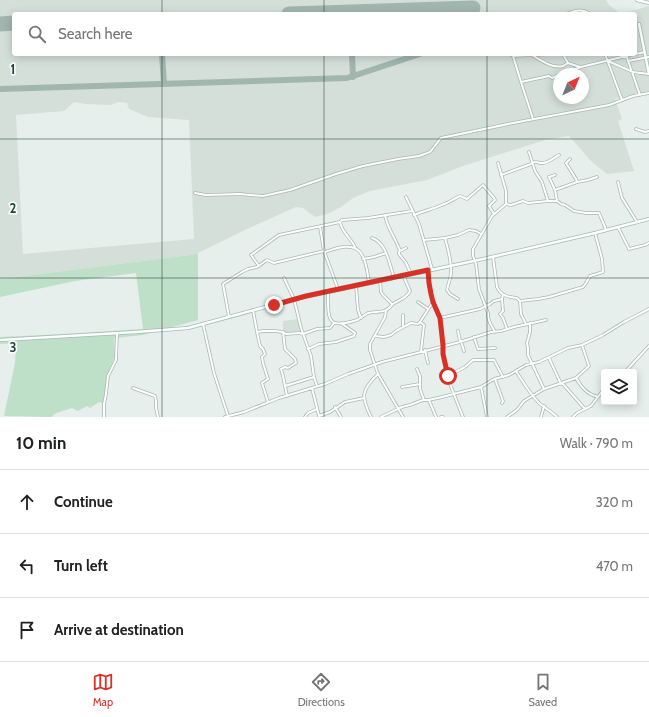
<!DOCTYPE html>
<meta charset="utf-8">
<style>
body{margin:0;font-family:Cabin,sans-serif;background:#f6f6f6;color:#202124}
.controls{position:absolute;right:12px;bottom:12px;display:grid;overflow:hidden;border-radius:4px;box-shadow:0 2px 10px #0003}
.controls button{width:36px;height:36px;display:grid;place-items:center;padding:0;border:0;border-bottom:1px solid #e0e0e0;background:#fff;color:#202124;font:20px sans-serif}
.compass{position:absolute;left:553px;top:68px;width:36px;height:36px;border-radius:50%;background:#fff;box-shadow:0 2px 10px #0003;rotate:43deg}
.stop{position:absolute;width:12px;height:12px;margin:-9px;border:3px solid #d93025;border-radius:50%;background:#fff}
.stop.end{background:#d93025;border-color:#fff;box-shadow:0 1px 4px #0008}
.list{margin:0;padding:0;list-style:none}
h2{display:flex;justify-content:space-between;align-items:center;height:52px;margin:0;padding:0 16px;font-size:17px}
h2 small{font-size:13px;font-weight:400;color:#757577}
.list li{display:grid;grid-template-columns:26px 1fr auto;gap:12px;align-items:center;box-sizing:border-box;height:64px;padding:0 16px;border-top:1px solid #e0e0e0}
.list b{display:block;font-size:15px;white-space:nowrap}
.list em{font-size:13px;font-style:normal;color:#757577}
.icon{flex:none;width:22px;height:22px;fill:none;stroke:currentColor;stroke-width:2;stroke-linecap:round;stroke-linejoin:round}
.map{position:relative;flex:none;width:649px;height:417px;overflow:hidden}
.search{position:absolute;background:#fff;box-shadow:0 2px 10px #0003;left:12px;right:12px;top:12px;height:44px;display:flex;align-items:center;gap:10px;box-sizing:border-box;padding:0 14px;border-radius:4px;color:#757577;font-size:15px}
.sheet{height:244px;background:#fff}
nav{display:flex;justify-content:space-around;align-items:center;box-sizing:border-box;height:56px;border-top:1px solid #e0e0e0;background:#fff;font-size:11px;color:#757577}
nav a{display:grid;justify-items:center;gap:2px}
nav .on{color:#d93025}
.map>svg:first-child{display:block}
</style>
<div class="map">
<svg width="649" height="417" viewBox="0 0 649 417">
<rect width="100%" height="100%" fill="#e6efeb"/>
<path fill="#d4dfda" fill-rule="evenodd" d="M0 0H606L609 5 621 14 649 6V91L615 99 622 119 618 121 634 171 607 174 591 161 569 136 545 140 463 166 427 180 370 191 353 198 341 207 327 214 315 217 303 208 296 207 247 229 198 253 190 255 0 279ZM14 14H635V54H14ZM559 74H583V98H559ZM74 102 86 104 111 105 118 102 127 103 129 109 148 117 189 120 194 239 23 254 16 115 64 111Z
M298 319 300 331 290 333 283 331V321Z"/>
<path fill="#bfe0c8" d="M198 253V320L143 335 114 338 115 356 107 376 106 393 103 403 99 402 90 408 87 406 78 411 72 408 56 413 51 417H49L4 416 15 363 16 345 14 343 0 344V337L63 334 143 329 136 273 75 281 0 297V279L190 255Z"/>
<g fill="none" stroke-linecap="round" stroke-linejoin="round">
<path stroke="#a2b6b0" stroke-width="6" d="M466 8 467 14
M349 12V14
M162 54 164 84
M352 54 353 77
M0 89 347 78 420 54"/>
<path stroke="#a2b6b0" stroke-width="15" d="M289 14 473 8
M0 24 14 23"/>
<defs>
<path id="street" d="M566 14C575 11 582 8 590 14
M510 54 513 56 521 82 549 76 552 78 559 75
M563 54 568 63 580 67
M605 54 622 100
M635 54 645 52
M532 55C540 60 553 69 563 66 565 65 566 64 568 63
M626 55 640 95
M513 56 551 54
M608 61 633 72 649 74
M628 61 649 57
M562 74 581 67 634 54
M521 82 533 119
M636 129 645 132 649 131
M529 152 535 171 542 182 548 201H557L561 204 565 205 574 211 586 213H599L605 227 606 230
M570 159 566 163 576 179 577 182
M498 163 506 191V204L511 205 523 201 528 203 548 201
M501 175 531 164C537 159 537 164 543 163 548 163 555 157 559 155
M555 175 549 177 555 190 557 201
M618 182 622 198 637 222
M555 190 577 182 588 180 597 177
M195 193 206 195 240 194 263 196 290 190 336 174 363 166 398 159 419 156 430 152 441 138 513 123 609 105 633 96 649 93
M406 197 419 224 432 269
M385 215C387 228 396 239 400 251L399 252V254L406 263 411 274
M414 215C423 211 433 209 442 205 448 203 454 199 460 196L467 199 483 185 494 198 495 200 489 206 494 214
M340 222C342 233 351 238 355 247
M320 227 324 251 338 289
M618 227 629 249 645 245 649 243
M372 238C387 243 389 264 394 277
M445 238C448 249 452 262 451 274 450 280 448 285 447 290L450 294 458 299
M424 240 445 238 458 235 469 230 476 231 481 234
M400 251 406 248
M325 252C336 248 355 241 362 255 366 261 368 275 369 283
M493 257 497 287C501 296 508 297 517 298L520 301 538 299 549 297 583 287 586 283 590 276 603 272 602 259 595 233
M363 259 374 257 386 253
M259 266 251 255 279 235 340 222 342 220 368 218 412 211
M428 271C429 281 429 292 433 301 435 307 438 313 440 318 443 331 442 343 443 355 446 377 455 397 463 417
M284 278 294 299 301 328 311 356 314 377 317 386
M380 280 381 292 383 295 392 304
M356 286 358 310 361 318
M328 292C328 299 327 315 331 320 336 327 351 322 357 320 361 318 364 315 368 313 374 311 381 313 386 310 389 309 391 306 393 304 399 300 407 298 410 291L403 275
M502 299 503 311 500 314 503 318 507 329
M520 301 521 314 526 324
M418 302 428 309
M253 310 257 332 263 331H275L283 332 286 334 299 333 303 334 317 329 330 328 334 323
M386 310 385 317 370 344V350L378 374 403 417
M229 317 223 284 242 272 248 269 257 267 267 260 274 263 324 251
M440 318 480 309 490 304 494 301 502 299 503 295
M420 322 424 325 421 351
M530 323V332L527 343 528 348V355L544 389
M203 324 214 373 228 416
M403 327V315
M458 331 460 341
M257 332 260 346 263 349 265 354 262 357 263 363 268 379 262 383 268 402
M283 332 285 349 295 359 296 363 288 368 285 367 281 369 283 376 287 396
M495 332 490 323 488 317V313L479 289 476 264 473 256V249L492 216 506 204
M375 336 384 337 391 335 396 331 411 323 418 324 420 322 433 302
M474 337 478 349 495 348
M461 341 464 351
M308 349 319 344 336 342 354 336 355 333 341 323
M425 350 428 363
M549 358 561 384
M417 369 420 376V389L424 400
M516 371C523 382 530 394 539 403 545 408 551 411 557 417
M625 372 649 346
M448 376 465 367 473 360H494L503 377
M576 378C582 388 587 394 598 397
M495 379 503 401 502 403
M562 383 585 409
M285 386 314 377
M402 387 420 384
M481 387 487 417
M133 388 155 396 156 401V408L158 417
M312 388 319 416
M429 400 436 417
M335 407 341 417
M319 416 330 412 345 402 364 398
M104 417V404L106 394 108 376 116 360 117 333
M225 417 244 412 279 398 325 384 348 374 382 362 460 342 491 332 501 331 514 327 546 320
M305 417 308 413 317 409
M371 417C361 397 361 390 378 374
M381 417 402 407 410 405 423 400H428L438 398 481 387 494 379 509 375 526 365 539 362 568 348 582 345 603 335 624 322 649 309
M441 417H443
M507 417 517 410 524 401 544 389 576 378 589 366 582 345
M541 417 544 406
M573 417 577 413 591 406 604 389"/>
<path id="secondary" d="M637 0 649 3
M639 24 649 74
M0 340 136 332 188 328 295 299 483 259 595 233 649 219"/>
</defs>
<use href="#street" stroke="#a8b8b2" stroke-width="3.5"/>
<use href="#secondary" stroke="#a4bbb3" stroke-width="4"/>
<use href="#street" stroke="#fff" stroke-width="2"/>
<use href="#secondary" stroke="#fff" stroke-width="2.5"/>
</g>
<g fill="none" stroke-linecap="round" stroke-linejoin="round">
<path stroke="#d93025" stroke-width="5" d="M274 305 306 296 428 270 429 283 431 294 433 302 440 318 443 345V354L448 376"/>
</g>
<path fill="none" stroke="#24423a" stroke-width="1" stroke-opacity="0.55" d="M162 0V14M324 0V14M487 0V14M162 54V417M324 54V417M487 54V417M0 139H649M0 278H649"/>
<g font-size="13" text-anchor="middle" font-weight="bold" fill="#24423a" stroke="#f7fbf9" stroke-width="3.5" stroke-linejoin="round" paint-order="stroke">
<text x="13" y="74">1</text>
<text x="13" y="213">2</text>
<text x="13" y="352">3</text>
</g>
</svg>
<div class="controls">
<button><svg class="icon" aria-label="layers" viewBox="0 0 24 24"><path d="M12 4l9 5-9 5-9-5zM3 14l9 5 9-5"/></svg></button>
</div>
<svg class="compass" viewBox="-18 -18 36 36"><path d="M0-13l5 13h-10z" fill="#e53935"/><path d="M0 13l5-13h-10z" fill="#757577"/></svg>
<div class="stop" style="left:448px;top:376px"></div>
<div class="stop end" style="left:274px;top:305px"></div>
<div class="search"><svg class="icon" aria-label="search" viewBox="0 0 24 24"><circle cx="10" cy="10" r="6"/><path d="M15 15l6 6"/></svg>Search here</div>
</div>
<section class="sheet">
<h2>10 min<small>Walk · 790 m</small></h2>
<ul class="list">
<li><svg class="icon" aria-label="ahead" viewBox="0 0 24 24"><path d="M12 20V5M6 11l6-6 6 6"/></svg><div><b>Continue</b></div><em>320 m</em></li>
<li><svg class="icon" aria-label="left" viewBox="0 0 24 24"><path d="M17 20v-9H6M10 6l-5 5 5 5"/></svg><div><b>Turn left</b></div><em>470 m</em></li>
<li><svg class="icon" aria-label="arrive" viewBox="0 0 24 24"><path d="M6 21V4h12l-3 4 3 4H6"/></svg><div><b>Arrive at destination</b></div></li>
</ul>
</section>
<nav>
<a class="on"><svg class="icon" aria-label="map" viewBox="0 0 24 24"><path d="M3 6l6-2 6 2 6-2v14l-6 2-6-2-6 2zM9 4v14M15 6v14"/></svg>Map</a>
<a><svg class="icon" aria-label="directions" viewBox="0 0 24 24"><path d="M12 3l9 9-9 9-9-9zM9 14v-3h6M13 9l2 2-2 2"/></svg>Directions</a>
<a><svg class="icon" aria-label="saved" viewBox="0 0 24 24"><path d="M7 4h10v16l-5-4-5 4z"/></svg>Saved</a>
</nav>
